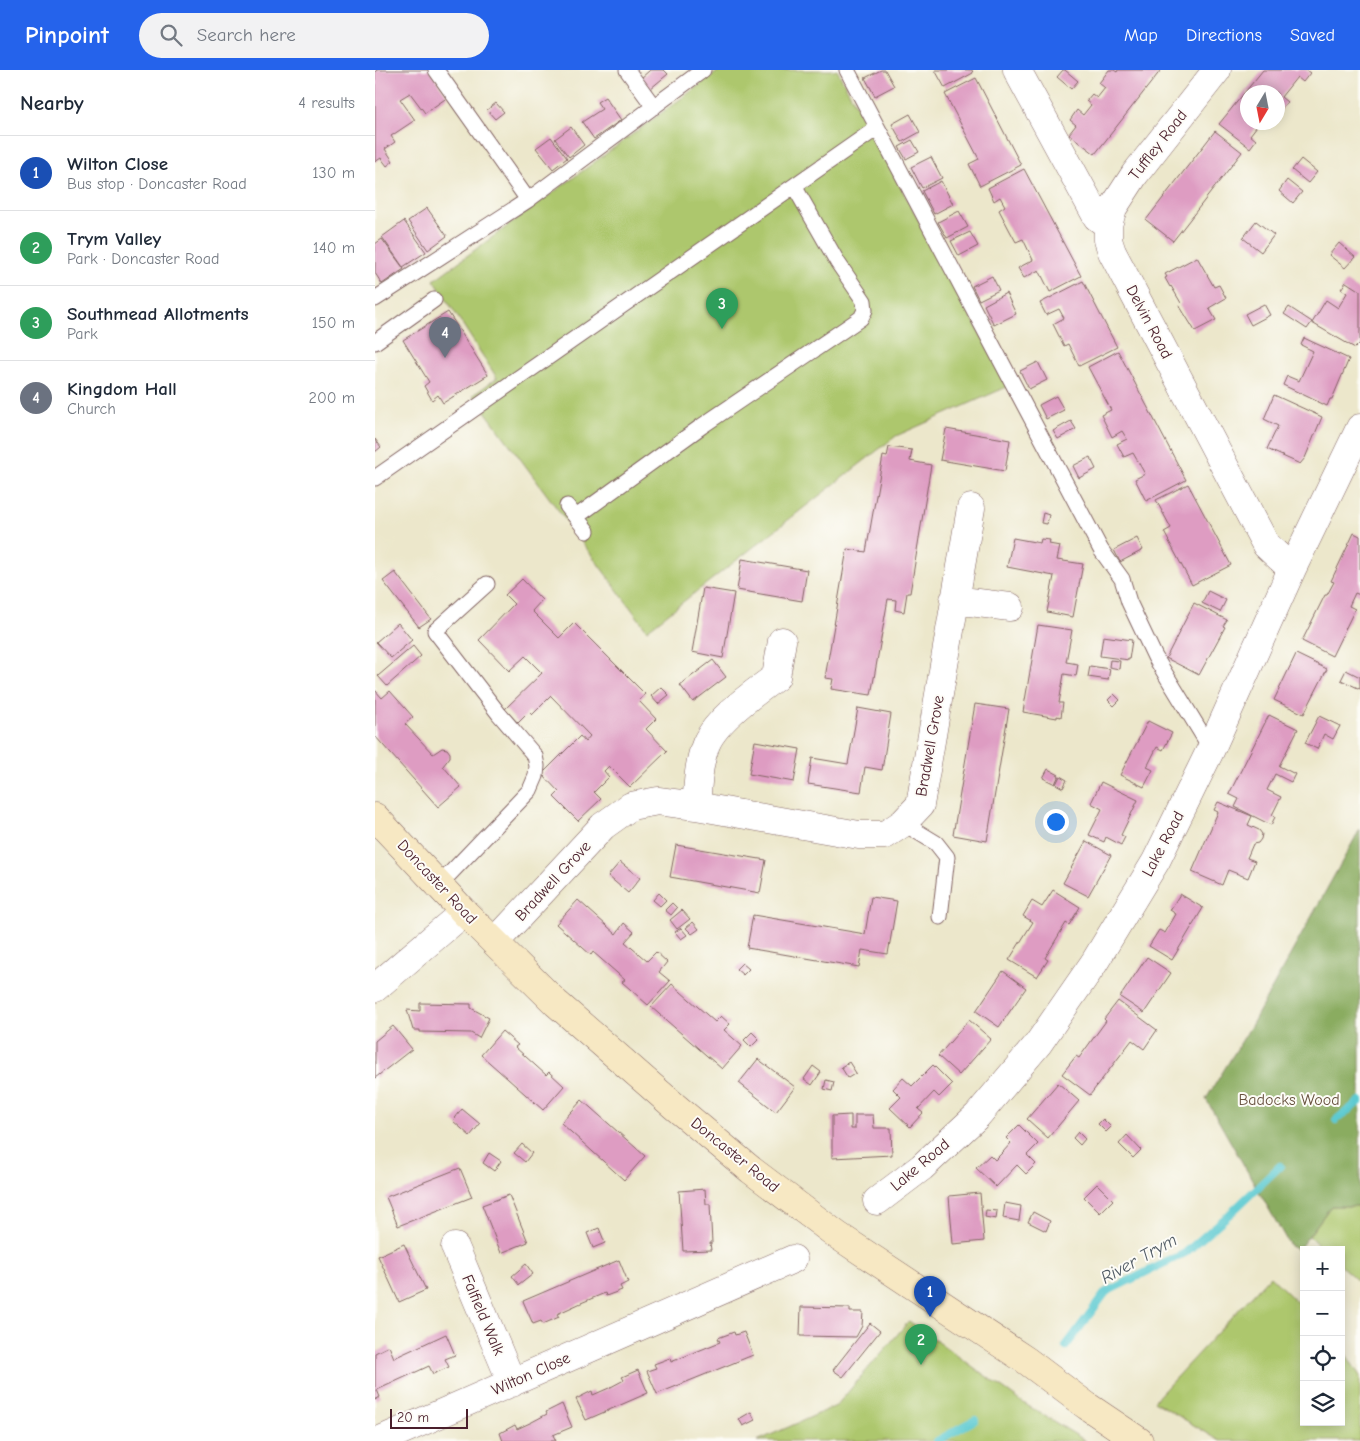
<!DOCTYPE html>
<meta charset="utf-8">
<style>
body{margin:0;font-family:"Comic Neue",sans-serif;background:#f2f2f3;color:#1f2937}
.controls{position:absolute;right:15px;bottom:15px;display:grid;overflow:hidden;border-radius:0px;box-shadow:0 2px 12px #0003}
.controls button{width:45px;height:45px;display:grid;place-items:center;padding:0;border:0;border-bottom:1px solid #e0e1e3;background:#fff;color:#1f2937;font:25px sans-serif}
.compass{position:absolute;left:865px;top:15px;width:45px;height:45px;border-radius:50%;background:#fff;box-shadow:0 2px 12px #0003;rotate:190deg}
.scale{position:absolute;left:15px;bottom:12px;width:78px;box-sizing:border-box;padding-left:5px;border:2px solid #4a1f2b;border-top:0;font-size:14px;line-height:18px;white-space:nowrap;color:#4a1f2b;-webkit-text-stroke:4px #fdfcf7;paint-order:stroke}
.you{position:absolute;left:680px;top:751px;width:18px;height:18px;margin:-12px;border:4px solid #fff;border-radius:50%;background:#1a73e8;box-shadow:0 0 0 8px #1a73e833}
.badge{display:grid;place-items:center;width:32px;height:32px;border-radius:50%;background:#2563eb;color:#fff;font-size:16px;font-weight:700}
.pin{position:absolute;translate:-50% -41px;filter:drop-shadow(0 1px 2px #0008)}
.pin::after{content:'';position:absolute;top:26px;width:18px;height:15px;background:inherit;clip-path:polygon(0 0,100% 0,50% 100%)}
.list{margin:0;padding:0;list-style:none}
h2{display:flex;justify-content:space-between;align-items:center;height:65px;margin:0;padding:0 20px;font-size:21px}
h2 small{font-size:16px;font-weight:400;color:#747a83}
.list li{display:grid;grid-template-columns:32px 1fr auto;gap:15px;align-items:center;box-sizing:border-box;height:75px;padding:0 20px;border-top:1px solid #e0e1e3}
.list b{display:block;font-size:19px;white-space:nowrap}
.list p{margin:0;font-size:16px;white-space:nowrap;color:#747a83}
.list em{font-size:16px;font-style:normal;color:#747a83}
.icon{flex:none;width:28px;height:28px;fill:none;stroke:currentColor;stroke-width:2;stroke-linecap:round;stroke-linejoin:round}
.map{position:relative;flex:none;width:985px;height:1371px;overflow:hidden}
header{display:flex;align-items:center;gap:30px;box-sizing:border-box;height:70px;padding:0 25px;background:#2563eb;color:#fff}
header strong{font-size:24px}
nav{display:flex;gap:28px;margin-inline-start:auto;font-size:18px}
.search{width:350px;height:45px;background:#f2f2f3;display:flex;align-items:center;gap:12px;box-sizing:border-box;padding:0 18px;border-radius:28px;color:#747a83;font-size:19px}
main{display:flex}
aside{flex:1;background:#fff}
.map>svg:first-child{display:block}
</style>
<header>
<strong>Pinpoint</strong>
<div class="search"><svg class="icon" aria-label="search" viewBox="0 0 24 24"><circle cx="10" cy="10" r="6"/><path d="M15 15l6 6"/></svg>Search here</div>
<nav><a>Map</a><a>Directions</a><a>Saved</a></nav>
</header>
<main>
<aside>
<h2>Nearby<small>4 results</small></h2>
<ul class="list">
<li><span class="badge" style="background:#1a4fb4">1</span><div><b>Wilton Close</b><p>Bus stop · Doncaster Road</p></div><em>130 m</em></li>
<li><span class="badge" style="background:#2e9e5b">2</span><div><b>Trym Valley</b><p>Park · Doncaster Road</p></div><em>140 m</em></li>
<li><span class="badge" style="background:#2e9e5b">3</span><div><b>Southmead Allotments</b><p>Park</p></div><em>150 m</em></li>
<li><span class="badge" style="background:#6b7280">4</span><div><b>Kingdom Hall</b><p>Church</p></div><em>200 m</em></li>
</ul>
</aside>
<div class="map">
<svg width="985" height="1371" viewBox="0 0 985 1371">
<rect width="100%" height="100%" fill="#fdfcf7"/>
<filter id="ink" filterUnits="userSpaceOnUse"><feTurbulence type="fractalNoise" baseFrequency=".02" numOctaves="2"/><feDisplacementMap in="SourceGraphic" scale="10" xChannelSelector="R" yChannelSelector="G"/><feConvolveMatrix kernelMatrix="1 2 1 2 8 2 1 2 1" color-interpolation-filters="sRGB"/></filter>
<filter id="wash" filterUnits="userSpaceOnUse"><feTurbulence type="fractalNoise" baseFrequency=".0096" numOctaves="4" result="noise"/><feDisplacementMap in="SourceGraphic" scale="20" xChannelSelector="R" yChannelSelector="G"/><feGaussianBlur stdDeviation="1.12" result="paint"/><feColorMatrix in="noise" values="0 0 0 0 0 0 0 0 0 0 0 0 0 0 0 0 0 1.4 0 .05"/><feComposite in="paint" operator="in"/></filter>
<g filter="url(#wash)">
<rect width="100%" height="100%" fill="#ece7cb"/>
<path fill="#adc76d" stroke="#7c734c" d="M345 0H462L634 316 521 366 272 560 98 325 122 308 59 210Z
M956 1136H985V1213L966 1196V1180H948L934 1166Z
M895 1206 929 1239V1352H966V1277L985 1306V1371H845L779 1331Z
M534 1251 650 1334 711 1371H382L461 1336Z"/>
<path fill="#8aac60" stroke="#6a6646" d="M985 759V1136H956L923 1180 915 1176 831 1029 876 956Z"/>
<g fill="none" stroke-linecap="round" stroke-linejoin="round">
<path stroke="#5dcad1" stroke-width="8" d="M961 1050 985 1031
M691 1276 731 1222 810 1183 857 1142 905 1096
M562 1371 600 1350"/>
</g>
<g id="blocks">
<path fill="#de9cc2" d="M2 0H54L73 27 50 43 35 23 25 29 40 50 16 66 20 72 10 79 18 91 12 96 6 88 0 92V2Z
M275 0H289L293 4 275 19 266 8Z
M506 0H510L519 16 500 26 490 8Z
M560 0H597L598 3 570 18Z
M688 0H690L703 11 696 19 682 7Z
M734 0H739L742 2 743 0H786L720 84 694 64 701 55 695 50 702 40 708 45 716 35 711 31 717 24 722 28 730 18 724 13Z
M888 0H931L935 3 928 12 922 7 906 27 912 32 902 44V22H872V52H885L875 65 881 70 875 78 844 54Z
M601 8 646 95 605 116 594 94 604 89 570 24Z
M230 27 246 50 219 69 207 52 227 39 222 32Z
M121 33 129 42 120 49 112 40Z
M535 44 545 62 527 72 517 54Z
M196 57 209 75 194 87 180 69Z
M840 61 867 82 798 171 771 150Z
M176 67 192 88 178 99 161 78Z
M537 70 544 82 531 89 524 77Z
M556 87 567 108 547 118 536 97Z
M926 89 942 102 933 113 917 100Z
M649 99 706 206 675 222 664 200 649 208 643 198 658 190 648 169 641 172 635 161 624 140 630 136 625 127 619 131 613 118Z
M912 110 927 122 918 133 904 121Z
M566 111 578 134 559 144 547 121Z
M52 138 72 166 53 180 33 151Z
M584 141 593 157 572 168 563 152Z
M29 151 51 182 28 197 7 167Z
M881 151 899 165 886 182 868 168Z
M595 162 603 176 584 186 576 171Z
M7 169 29 199 7 214 0 203V174Z
M964 173 980 187 970 198 954 185Z
M822 187 839 217 844 215 851 228 834 238 841 250 820 261 804 235 806 233 796 216 795 217 790 208 792 207 790 204Z
M617 206 624 220 604 230 597 216Z
M708 211 742 277 704 296 693 274 689 276 678 254 689 248 684 239 671 245 665 233Z
M971 212 985 221V273L980 278 937 253 951 230 963 238 972 223 966 219Z
M631 223 641 244 619 255 609 235Z
M889 234 895 245 876 255 870 244Z
M914 237 937 252 932 259 909 244Z
M73 242 113 305 68 333 63 325 57 330 49 316 54 312 28 270Z
M929 268 974 289 957 329H955L952 336 908 315 912 306 924 311 938 281 926 275Z
M743 281 811 410 771 431 760 409 770 404 758 383 749 387 742 374 752 369 747 361 737 367 726 345 736 340 713 297Z
M663 292 672 310 654 319 645 301Z
M899 325 947 347 930 388 925 394 892 379 903 356 889 349Z
M681 326 689 340 671 349 664 335Z
M696 351 701 359 683 369 678 361Z
M571 359 635 370 630 401 565 390Z
M0 369 6 377 0 382Z
M514 377 537 380 535 391 556 395 535 523H532L529 542 520 540 521 530 513 529 496 625 456 619 458 609 450 608 472 479 491 482 508 386 512 387Z
M715 387 721 399 704 408 698 396Z
M813 414 856 495 817 515 789 462 796 458 781 430Z
M668 443 674 445 672 454 666 453Z
M979 463 985 466V525L980 523 974 536 980 539 957 586 927 571 950 525H952L959 512 956 511Z
M638 468 665 473 666 469 675 470 674 474 685 476 682 490 708 494 698 547 672 542 679 506 632 497Z
M762 468 768 480 745 492 739 480Z
M367 489 432 500 427 531 362 520Z
M20 502 56 549 44 557 8 511Z
M147 509 167 530 157 541 184 568 199 553 270 624 264 631 281 649 271 659 292 681 255 717 234 696 229 701 234 707 219 722 226 729 203 751 179 727 184 722 167 704 205 666 210 672 215 666 176 626 157 645 154 642 143 653 130 639 167 603 150 586 134 601 104 570 139 534 130 525Z
M328 518 359 523 348 588 317 582Z
M833 521 851 530 845 542 827 533Z
M819 533 852 550 848 556 850 557 824 605 791 588Z
M23 553 37 570 16 588 1 572Z
M663 555 697 560 691 592 703 594 701 606 689 604 684 633H688L686 647 682 646V648L648 642Z
M728 566 757 570 754 590 725 586Z
M38 576 46 586 12 616 3 606Z
M921 584 952 599 929 644 899 630Z
M338 590 351 607 318 632 305 615Z
M735 590 745 591 744 599 734 597Z
M715 596 735 599 733 610 713 607Z
M971 600 985 607V619L966 610Z
M286 617 294 625 283 634 276 626Z
M0 620 7 628 15 621 38 647 30 654 58 684 67 678 72 679 75 683V687L68 696 86 717 63 737 0 666Z
M739 624 745 630 739 636 733 630Z
M600 634 634 639 612 771 578 765Z
M483 638 516 644 507 700 490 697 486 722 433 714 437 688 473 694Z
M894 645 923 659 904 696 920 704 916 712 900 704 892 720 906 727 897 745 900 747 896 755 860 737 864 729 854 724Z
M944 646 965 656 958 669 949 664 942 679 930 673Z
M773 651 797 663 788 680 782 677 772 697 778 700 769 717 745 705Z
M380 671 425 679 419 712 374 704Z
M673 699 684 705 680 714 668 708Z
M685 706 692 710 688 718 681 714Z
M726 712 763 730 746 765 750 767 746 775 731 767 729 772 714 765 727 739 716 733Z
M843 732 877 746 873 755 884 760 887 764 886 769 883 773 878 774 872 788 880 791 873 808 853 800 847 815 817 802 843 742 839 740Z
M711 771 736 785 713 826 688 813Z
M301 775 391 790 385 823 295 807Z
M245 792 265 808 253 823 233 806Z
M678 820 705 837 694 855 691 853 670 888 673 890 662 907 634 890 658 852 648 846 657 831 667 837Z
M284 823 291 830 285 836 278 830Z
M805 824 828 838 797 890 774 876 784 860 790 863 801 844 795 840Z
M496 827 522 831 513 884 487 880 484 897 372 878 378 845 490 864Z
M203 830 241 864 249 853 259 862 250 872 272 891 281 882 292 892 284 902 295 911 273 935 247 912 250 910 218 882 216 885 181 854Z
M297 833 302 838 296 845 290 840Z
M307 840 315 849 302 859 295 850Z
M318 852 324 859 317 864 311 858Z
M306 858 312 865 306 869 300 862Z
M772 887 796 903 769 943 745 927Z
M367 893 374 899 368 905 361 899Z
M628 901 651 918 624 957 601 941Z
M297 914 340 952 346 946 355 954 349 960 367 976 347 999 276 937Z
M743 931 782 960 769 979 757 970 715 1025 687 1004 701 986 704 988 717 970 731 951 729 949Z
M45 933 96 934V938L114 948 104 968 96 963 45 962V960H38L32 940 45 941Z
M594 950 616 969 584 1005 563 986Z
M18 956 37 979 0 1008V971Z
M127 961 143 975 140 977 171 1005 174 1002 189 1016 168 1040 106 985Z
M377 962 384 969 376 977 369 970Z
M383 989 420 1017 401 1042 364 1013Z
M474 992 481 1003 473 1008 466 997Z
M558 995 577 1014 564 1027 559 1022 543 1039 548 1043 535 1057 515 1038 526 1027 518 1019 528 1008 537 1016Z
M438 996 446 1002 437 1015 429 1009Z
M451 1010 459 1012 457 1021 449 1019Z
M683 1013 704 1031 673 1068 652 1049Z
M207 1030 270 1086 249 1110 186 1053Z
M87 1039 105 1054 95 1066 78 1051Z
M476 1045V1059H480V1045H498L499 1058H516L517 1085 457 1088V1046Z
M728 1049 736 1057 731 1062 723 1054Z
M644 1055 663 1074 652 1085 661 1094 651 1104 642 1095 621 1117 601 1098 615 1085 620 1090 628 1082 636 1073 631 1068Z
M703 1062 710 1069 705 1075 698 1068Z
M752 1065 766 1080 758 1088 744 1074Z
M147 1074 157 1083 150 1092 139 1083Z
M114 1083 126 1091 119 1101 108 1093Z
M85 1098 97 1127 23 1156 11 1127Z
M722 1114 738 1130 725 1143 709 1127Z
M330 1119 331 1134H335L337 1173H335L336 1180 308 1181 304 1121Z
M605 1123 609 1171 578 1174 574 1126Z
M134 1125 153 1172 126 1183 107 1135Z
M630 1133 646 1136 644 1151 628 1148Z
M611 1140 622 1141 621 1149 610 1147Z
M658 1142 675 1151 671 1161 653 1152Z
M224 1158 230 1173 218 1178 212 1163Z
M29 1174 51 1220 24 1232 3 1186Z
M244 1190 253 1212 245 1216 247 1220 231 1226 230 1223 206 1233 182 1244 184 1247 168 1254 166 1251 158 1254 148 1231Z
M151 1194 158 1204 144 1215 137 1206Z
M426 1237 475 1238V1242H488L487 1256 481 1267 425 1266Z
M495 1253 505 1261 468 1307 458 1300Z
M359 1262 360 1265 369 1262 378 1285 282 1324 272 1301 281 1298 279 1294 295 1288 296 1292 345 1272 343 1268Z
M71 1264 80 1285 70 1289 74 1297 58 1304 54 1296 2 1320 5 1327 0 1330V1283L14 1276 19 1288Z
M263 1300 273 1323 211 1350 201 1329 217 1321 218 1325 234 1318 249 1310 247 1307Z
M187 1334 197 1357 178 1365 181 1371H128L125 1363 140 1355 142 1359 157 1352 172 1344 171 1342Z
M376 1342 380 1350 368 1356 364 1349Z"/>
</g>
</g>
<g filter="url(#ink)">
<use href="#blocks" fill-opacity="0" stroke="#836563" stroke-width="1"/>
<g fill="none" stroke-linecap="round" stroke-linejoin="round">
<defs>
<path id="lane" d="M61 0 153 130
M252 0 279 37
M472 0 726 480 747 509 754 532 780 587 836 679
M0 229 153 130 328 0
M0 272 59 230
M0 408 502 58
M192 436 212 461
M201 447 327 356 486 248 490 240 489 231 463 193 419 116
M528 753 561 773 572 787 565 847
M65 814 155 720 161 706 162 696 160 686 124 644 60 561 112 514"/>
<path id="street" d="M642 0 722 147 733 155
M842 0 760 104 738 138 733 155V170L737 182 891 475 917 499
M579 530 635 537
M321 736C323 715 323 694 331 674 341 650 380 622 401 607L407 571
M120 872 228 756 256 736 283 731 321 736 484 765H510L528 753 545 735 596 438
M0 918 89 842
M502 1131 547 1097 602 1046 663 974 719 893 781 791 836 679 917 499 985 358
M80 1177 137 1313
M3 1371 418 1189"/>
<path id="secondary" d="M0 747 89 842 181 933 298 1035 376 1100 462 1165 652 1291 712 1336 764 1371"/>
</defs>
<use href="#lane" stroke="#836563" stroke-width="17"/>
<use href="#street" stroke="#836563" stroke-width="29"/>
<use href="#secondary" stroke="#836563" stroke-width="29"/>
<use href="#lane" stroke="#fff" stroke-width="15"/>
<use href="#street" stroke="#fff" stroke-width="28"/>
<use href="#secondary" stroke="#f7e8c3" stroke-width="28"/>
</g>
</g>
<g text-anchor="middle" dominant-baseline="central" stroke-width="4" stroke-linejoin="round" paint-order="stroke">
<g font-size="16" fill="#4a1f2b" stroke="#fdfcf7">
<text transform="translate(783 75) rotate(-52)">Tuffley Road</text>
<text transform="translate(774 252) rotate(62)">Delvin Road</text>
<text transform="translate(555 676) rotate(-80)">Bradwell Grove</text>
<text transform="translate(788 774) rotate(-62)">Lake Road</text>
<text transform="translate(178 811) rotate(-47)">Bradwell Grove</text>
<text transform="translate(62 812) rotate(47)">Doncaster Road</text>
<text transform="translate(360 1085) rotate(39)">Doncaster Road</text>
<text transform="translate(545 1095) rotate(-40)">Lake Road</text>
<text transform="translate(108 1245) rotate(67)">Falfield Walk</text>
<text transform="translate(156 1304) rotate(-24)">Wilton Close</text>
</g>
<g font-size="16" fill="#68513f" stroke="#fdfcf7">
<text x="914" y="1030">Badocks Wood</text>
</g>
<g font-size="18" font-style="italic" fill="#515b65" stroke="#fdfcf7">
<text transform="translate(764 1189) rotate(-29)">River Trym</text>
</g>
</g>
</svg>
<div class="controls">
<button>+</button>
<button>−</button>
<button><svg class="icon" aria-label="locate" viewBox="0 0 24 24"><circle cx="12" cy="12" r="6"/><path d="M12 2v4M12 18v4M2 12h4M18 12h4"/></svg></button>
<button><svg class="icon" aria-label="layers" viewBox="0 0 24 24"><path d="M12 4l9 5-9 5-9-5zM3 14l9 5 9-5"/></svg></button>
</div>
<svg class="compass" viewBox="-18 -18 36 36"><path d="M0-13l5 13h-10z" fill="#e53935"/><path d="M0 13l5-13h-10z" fill="#747a83"/></svg>
<div class="scale">20 m</div>
<div class="you"></div>
<div class="pin badge" style="left:555px;top:1247px;background:#1a4fb4">1</div>
<div class="pin badge" style="left:546px;top:1295px;background:#2e9e5b">2</div>
<div class="pin badge" style="left:347px;top:259px;background:#2e9e5b">3</div>
<div class="pin badge" style="left:70px;top:288px;background:#6b7280">4</div>
</div>
</main>
